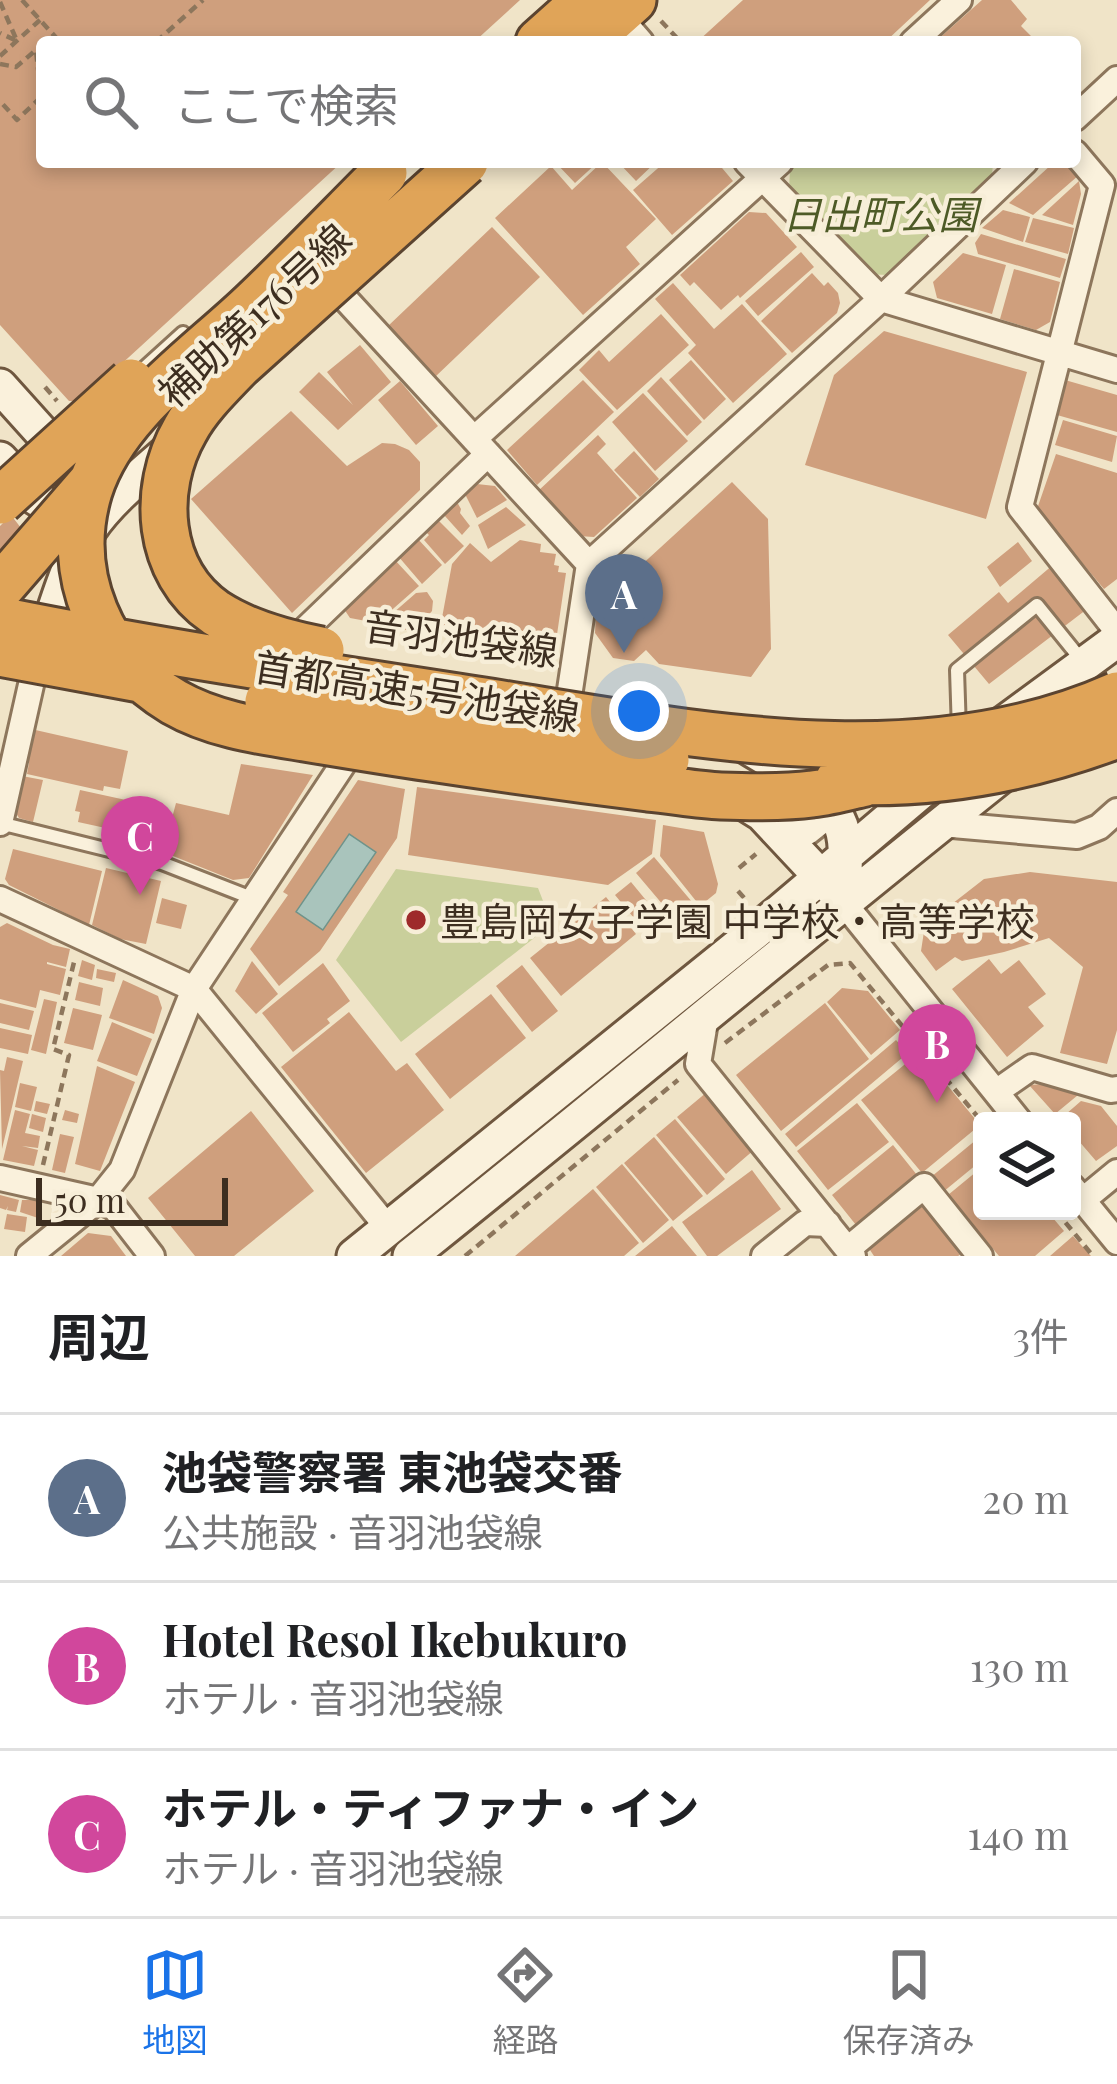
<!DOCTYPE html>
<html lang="ja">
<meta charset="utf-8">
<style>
body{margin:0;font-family:"Playfair Display","Noto Sans JP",serif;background:#f6f6f6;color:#202124}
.controls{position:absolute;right:36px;bottom:36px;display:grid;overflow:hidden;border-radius:12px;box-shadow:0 6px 18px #0003}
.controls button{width:108px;height:108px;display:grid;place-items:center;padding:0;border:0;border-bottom:3px solid #e0e0e0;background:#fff;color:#202124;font:60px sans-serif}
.scale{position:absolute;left:36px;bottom:30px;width:192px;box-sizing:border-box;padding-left:12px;border:6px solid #3d2e20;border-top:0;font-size:33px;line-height:42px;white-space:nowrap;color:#3d2e20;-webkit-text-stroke:9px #f7eed8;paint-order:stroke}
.you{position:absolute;left:639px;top:711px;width:42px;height:42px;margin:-30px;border:9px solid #fff;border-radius:50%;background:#1a73e8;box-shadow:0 0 0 18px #1a73e833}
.badge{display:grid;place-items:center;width:78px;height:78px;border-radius:50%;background:#1a73e8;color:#fff;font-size:39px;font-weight:700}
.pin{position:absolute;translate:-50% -99px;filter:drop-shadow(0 3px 6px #0008)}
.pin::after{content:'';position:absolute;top:63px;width:42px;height:36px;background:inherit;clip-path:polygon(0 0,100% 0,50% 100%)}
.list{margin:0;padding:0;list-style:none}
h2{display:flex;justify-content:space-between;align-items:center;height:156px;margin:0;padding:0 48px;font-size:51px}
h2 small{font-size:39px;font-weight:400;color:#757577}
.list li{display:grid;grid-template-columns:78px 1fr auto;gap:36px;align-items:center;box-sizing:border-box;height:168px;padding:0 48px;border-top:3px solid #e0e0e0}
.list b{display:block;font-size:45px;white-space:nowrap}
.list p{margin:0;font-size:39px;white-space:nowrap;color:#757577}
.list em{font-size:39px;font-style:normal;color:#757577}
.icon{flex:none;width:66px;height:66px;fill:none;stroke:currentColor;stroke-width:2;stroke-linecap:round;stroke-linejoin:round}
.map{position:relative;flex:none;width:1117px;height:1256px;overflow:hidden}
.search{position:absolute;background:#fff;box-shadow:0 6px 18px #0003;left:36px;right:36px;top:36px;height:132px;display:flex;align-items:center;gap:30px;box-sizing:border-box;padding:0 42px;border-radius:12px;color:#757577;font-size:45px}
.sheet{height:660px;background:#fff}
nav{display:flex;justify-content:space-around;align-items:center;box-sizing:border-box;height:168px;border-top:3px solid #e0e0e0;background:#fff;font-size:33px;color:#757577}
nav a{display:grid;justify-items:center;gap:6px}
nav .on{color:#1a73e8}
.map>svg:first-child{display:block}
</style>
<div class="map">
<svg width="1117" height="1256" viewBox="0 0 1117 1256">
<rect width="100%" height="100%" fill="#f0e4c8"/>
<path fill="#c9cf9b" d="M798 162H993L992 176 887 275 868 274 789 189 790 170Z
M396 869 538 888 552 924 401 1042 336 960Z"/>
<path fill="#a9c4bc" stroke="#6f938a" stroke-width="3" d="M349 833 377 852 323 931 295 912Z"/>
<path fill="#cf9f7d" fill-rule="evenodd" d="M0 0H520L474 42H42V162H342L81 401H69L0 325Z
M743 0H930L885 42H697Z
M982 0H1011L1027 19 1021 26 1034 39 1030 42H935Z
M555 162H598L575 183Z
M602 162 656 219 626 247 640 264 583 315 495 218 551 166 572 190Z
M618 162H656L636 181Z
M665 162H717L733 181 672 235 633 190Z
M1051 165H1067L1079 175 1033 215 1009 203Z
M1079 181 1081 194 1073 225 1042 215Z
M1003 210 1030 217 1023 242 982 228Z
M749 212 766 213 797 247 740 298 738 295 721 310 694 282 690 286 680 275Z
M1033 218 1074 228 1068 254 1025 242Z
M492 227 540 277 435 377 387 327Z
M981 234 1066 259 1060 278 978 254 975 243Z
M801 252 814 267 758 316 745 301Z
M963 253 1006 265 992 314 937 298 933 282Z
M1014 269 1060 282 1050 322 1036 330 1000 319Z
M812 273 824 286 828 282 838 293 840 303 837 313 792 353 761 321Z
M673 283 714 329 742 304 787 354 733 403 688 353 696 345 655 299Z
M661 314 689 345 617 410 579 370 599 350 609 362Z
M884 331 1027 372 986 519 805 465 834 375Z
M360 345 391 382 338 430 299 392 319 372 353 405 327 372Z
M691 360 726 399 704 420 669 380Z
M661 377 702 422 687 436 647 391Z
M583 380 614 412 537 485 507 450Z
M1065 380 1117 395V432L1057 415Z
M400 381 438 426 416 445 378 400Z
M643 393 688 441 655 471 612 422Z
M291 411 347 466 382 443 395 444 409 450 420 462V490L292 613 191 499Z
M1063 420 1117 436 1112 462 1055 445Z
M598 435 606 444 597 453 637 498 594 537 578 536 537 492Z
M634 451 659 479 640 497 614 470Z
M1056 454 1117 473V579L1104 589 1037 509Z
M732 482 768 519 771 649 751 677 659 664 646 650 634 661 613 658 595 633 596 614 605 606 601 602Z
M477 484 495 486 507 500 477 518 465 494Z
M457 502 461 509 460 513 470 526 462 535 444 515Z
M506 507 526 525 488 549 478 525Z
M11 515 21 528 22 539 0 569V526Z
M438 520 464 546 445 564 424 540 429 535 426 532Z
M417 538 442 565 422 584 398 556Z
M520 540 541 544 540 552 556 554 554 565 559 566 558 572 566 573 554 655 439 634 452 564 470 543 491 562Z
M1018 542 1032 561 1000 587 987 567Z
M394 559 419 586 377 623 350 618 342 606Z
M1054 564 1091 606 989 684 948 635 999 592 1008 603Z
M427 592 433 601 432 611 417 628 405 630 396 621 386 625 385 620 416 593Z
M31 729 128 751 120 789 104 786 103 791 27 774 29 763 24 762Z
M241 764 313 775 249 878 233 880 163 852 176 803 229 815Z
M22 776 43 780 33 822 19 818 14 810Z
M358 780 405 789 397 838 320 951 279 986 250 949 288 895 283 892ZM349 833 377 852 323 931 295 912Z
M417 787 656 820 652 854 608 885 408 855Z
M80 790 158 807 151 838 78 822 80 812 75 811Z
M663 825 704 832 718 884 716 893 700 906 660 856Z
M13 849 102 871 89 925 9 885 5 879Z
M654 857 693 903 675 919 636 873Z
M106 868 161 881 146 944 120 939 92 925Z
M1030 872 1117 882V1030L1107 1064 1060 1053 1083 967 1049 938 1004 952 962 961 955 957 936 971 921 951 925 925 984 879Z
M631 882 664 922 648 935 615 895Z
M606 897 636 934 561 996 530 958Z
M162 898 187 905 181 929 156 923Z
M7 923 53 945 70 949 66 967 47 962V964L66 969 60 995 40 990 36 1008 0 999V927Z
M989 959 1001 974 1019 960 1046 994 1028 1007 1044 1026 1007 1057 952 989Z
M82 960 95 965 92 980 78 976Z
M252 961 278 994 256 1014 235 991Z
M323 963 350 1001 327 1019 330 1023 293 1052 262 1013Z
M522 965 558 1011 532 1032 496 986Z
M97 969 116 973 114 982 96 978Z
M123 980 158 996 162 1008 154 1034 109 1018Z
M79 982 103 988 100 1006 75 1000Z
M842 988 868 991 900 1030 871 1055 827 1002Z
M491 994 526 1038 450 1099 415 1054Z
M44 999 57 1002 46 1054 31 1050Z
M0 1003 34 1011 29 1030 0 1023Z
M825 1003 869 1059 781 1131 736 1075Z
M73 1008 102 1015 93 1050 64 1043Z
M349 1012 396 1071 407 1063 444 1110 366 1173 281 1067Z
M112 1022 152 1039 137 1076 97 1061Z
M0 1028 32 1035 28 1054 0 1048Z
M896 1040 908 1053 796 1147 785 1134Z
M920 1052 980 1125 922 1173 861 1100Z
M7 1057 23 1061 2 1149 0 1070 4 1071Z
M97 1066 135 1082 100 1171 75 1164Z
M20 1083 37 1087 31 1111 15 1107Z
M1044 1084 1078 1095 1055 1114 1029 1085Z
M707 1092 755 1149 726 1174 677 1117Z
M36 1101 50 1104 47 1114 34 1111Z
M1081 1101 1101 1106 1117 1126V1146L1096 1161 1072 1133V1121H1058Z
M857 1103 889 1142 828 1190 797 1151Z
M15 1110 30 1114 25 1133 40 1136 38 1148 22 1146 38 1150 34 1166 3 1160Z
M65 1110 79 1114 77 1123 62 1120Z
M251 1111 314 1191 234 1256H195L148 1198Z
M32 1114 46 1118 43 1132 29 1128Z
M675 1119 725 1179 707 1195 656 1135Z
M60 1134 74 1137 65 1173 52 1170Z
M982 1135V1160L943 1192 931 1177Z
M654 1137 703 1196 673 1221 624 1163Z
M893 1145 917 1175 856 1225 832 1195Z
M622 1164 669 1220 643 1243 596 1187Z
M982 1167V1211H1047L1064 1231 1035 1256H999L948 1195Z
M752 1170 781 1209 717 1256H707L682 1222Z
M593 1189 639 1243 624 1256H515Z
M0 1195 19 1200 16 1212 7 1210 8 1206 6 1210 0 1208Z
M22 1200H37L41 1219 20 1212Z
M926 1203 963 1253 958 1256H874L868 1247Z
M7 1214 27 1217 25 1232 4 1229Z
M672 1226 697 1256H635Z
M88 1233 111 1236 126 1256H61Z
M1073 1236 1091 1256H1050Z"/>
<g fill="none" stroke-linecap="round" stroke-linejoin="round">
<defs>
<path id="lane" d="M140 372 183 333
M959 731 957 670 1037 605 1083 662
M0 823 162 863 254 899"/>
<path id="street" d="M628 27 641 42
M913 42 959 0
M1075 118 1117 79
M1075 153 1102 185 1020 507 1117 631
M747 162 881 299 1117 370
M338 291 589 564
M474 439 780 162
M287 647 488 454
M565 723 589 564 881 299 1025 162
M802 804 818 824 808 832 793 812Z
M0 823 33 676
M941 824 1077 836 1099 827 1117 811
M0 899 194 989 388 1228
M843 902 1019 1121
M706 1016 698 1064 853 1256
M996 1092 1032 1067 1111 1090 1117 1089
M0 1178 98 1200 114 1207 152 1256
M1072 1187 1117 1242
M1083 1200 1117 1172
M848 1249 924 1186 980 1256
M29 1256 98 1200 122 1170 194 989 359 740
M764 1256 805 1223 828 1224"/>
<path id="secondary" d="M0 386 71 465 109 496
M0 459 36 498 82 527
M41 651C54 613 67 562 90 529 113 496 148 470 177 443
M1000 726 1117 640
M736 740C766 759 817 785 835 814 846 830 846 851 845 870
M733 796 762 814 834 891
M354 1256 765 924 942 774
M410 1256C611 1095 808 930 1010 769"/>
<path id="highway" d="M539 42 586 0
M586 42 633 0"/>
</defs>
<use href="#lane" stroke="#8d765c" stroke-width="18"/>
<use href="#street" stroke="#8d765c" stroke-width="30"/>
<use href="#secondary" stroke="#6f573f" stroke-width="39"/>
<use href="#highway" stroke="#5b4430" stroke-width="51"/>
<path stroke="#8d765c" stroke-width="4.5" stroke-dasharray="9 6" stroke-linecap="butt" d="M22 0 60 42
M0 2 17 41 0 33
M661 21 677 38
M156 42 203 0
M0 56 40 20
M0 64 16 67 36 50 41 97 17 120 0 101
M45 387 57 401
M739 868 756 854
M738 891 747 901
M725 1043 828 965 850 963 982 1122
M43 1165 69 1055 53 1049 75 958
M1056 1211 1093 1256
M465 1256 678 1080"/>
<use href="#lane" stroke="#faf1dc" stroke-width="12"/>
<use href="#street" stroke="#faf1dc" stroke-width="24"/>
<use href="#secondary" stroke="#faf1dc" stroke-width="33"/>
<use href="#highway" stroke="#e0a458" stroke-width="45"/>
<defs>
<path id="highway-bridge" d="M384 173C341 216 299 260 255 302 198 357 113 413 89 491 64 574 101 659 174 702 214 725 261 731 305 738 347 745 389 752 431 758 504 769 576 779 648 788 672 790 697 795 721 796 750 797 783 798 812 794 830 792 848 787 865 783
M0 501 131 382
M0 588 90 484
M0 620C149 650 300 673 451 696 667 728 908 788 1117 695
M321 650C284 643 247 633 216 613 156 572 151 489 185 430 198 406 219 386 238 366L465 162
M0 653 150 681
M268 701 666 760
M838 781C934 786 1027 769 1117 735"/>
</defs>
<use href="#highway-bridge" stroke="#5b4430" stroke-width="51" stroke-linecap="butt"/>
<use href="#highway-bridge" stroke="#e0a458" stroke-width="45"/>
</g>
<circle fill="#9e2a2b" stroke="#f7eed8" stroke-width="4.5" cx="416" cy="920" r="12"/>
<g text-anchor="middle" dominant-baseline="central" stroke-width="9" stroke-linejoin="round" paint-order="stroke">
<g font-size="39" font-style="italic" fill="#4d5a26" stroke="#f7eed8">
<text x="880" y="213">日出町公園</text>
</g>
<g font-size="39" fill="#3d2e20" stroke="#f7eed8">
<text transform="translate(253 314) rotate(-43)">補助第176号線</text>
<text transform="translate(461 637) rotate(8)">音羽池袋線</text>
<text transform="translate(417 690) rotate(9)">首都高速5号池袋線</text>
</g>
<g font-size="39" fill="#3d2e20" stroke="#f7eed8" text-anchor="start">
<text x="440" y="920">豊島岡女子学園 中学校・高等学校</text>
</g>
</g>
</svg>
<div class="controls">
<button><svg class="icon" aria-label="layers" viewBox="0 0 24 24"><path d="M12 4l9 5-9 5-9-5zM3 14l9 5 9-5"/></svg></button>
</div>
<div class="scale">50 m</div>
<div class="you"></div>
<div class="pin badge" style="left:624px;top:653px;background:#5c6f8a">A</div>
<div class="pin badge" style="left:937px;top:1103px;background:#d1479c">B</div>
<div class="pin badge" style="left:140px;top:895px;background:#d1479c">C</div>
<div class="search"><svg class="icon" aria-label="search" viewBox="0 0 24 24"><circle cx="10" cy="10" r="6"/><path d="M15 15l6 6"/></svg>ここで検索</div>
</div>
<section class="sheet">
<h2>周辺<small>3件</small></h2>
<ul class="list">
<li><span class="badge" style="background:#5c6f8a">A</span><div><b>池袋警察署 東池袋交番</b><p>公共施設 · 音羽池袋線</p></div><em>20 m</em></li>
<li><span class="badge" style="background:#d1479c">B</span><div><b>Hotel Resol Ikebukuro</b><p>ホテル · 音羽池袋線</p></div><em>130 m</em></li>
<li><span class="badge" style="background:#d1479c">C</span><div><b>ホテル・ティファナ・イン</b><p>ホテル · 音羽池袋線</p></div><em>140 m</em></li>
</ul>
</section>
<nav>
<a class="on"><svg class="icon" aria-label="map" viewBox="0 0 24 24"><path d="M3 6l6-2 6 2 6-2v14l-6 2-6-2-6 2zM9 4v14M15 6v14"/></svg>地図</a>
<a><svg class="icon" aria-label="directions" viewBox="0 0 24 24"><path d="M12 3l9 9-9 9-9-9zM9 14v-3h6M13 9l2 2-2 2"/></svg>経路</a>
<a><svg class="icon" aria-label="saved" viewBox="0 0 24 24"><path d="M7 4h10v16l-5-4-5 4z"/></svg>保存済み</a>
</nav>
